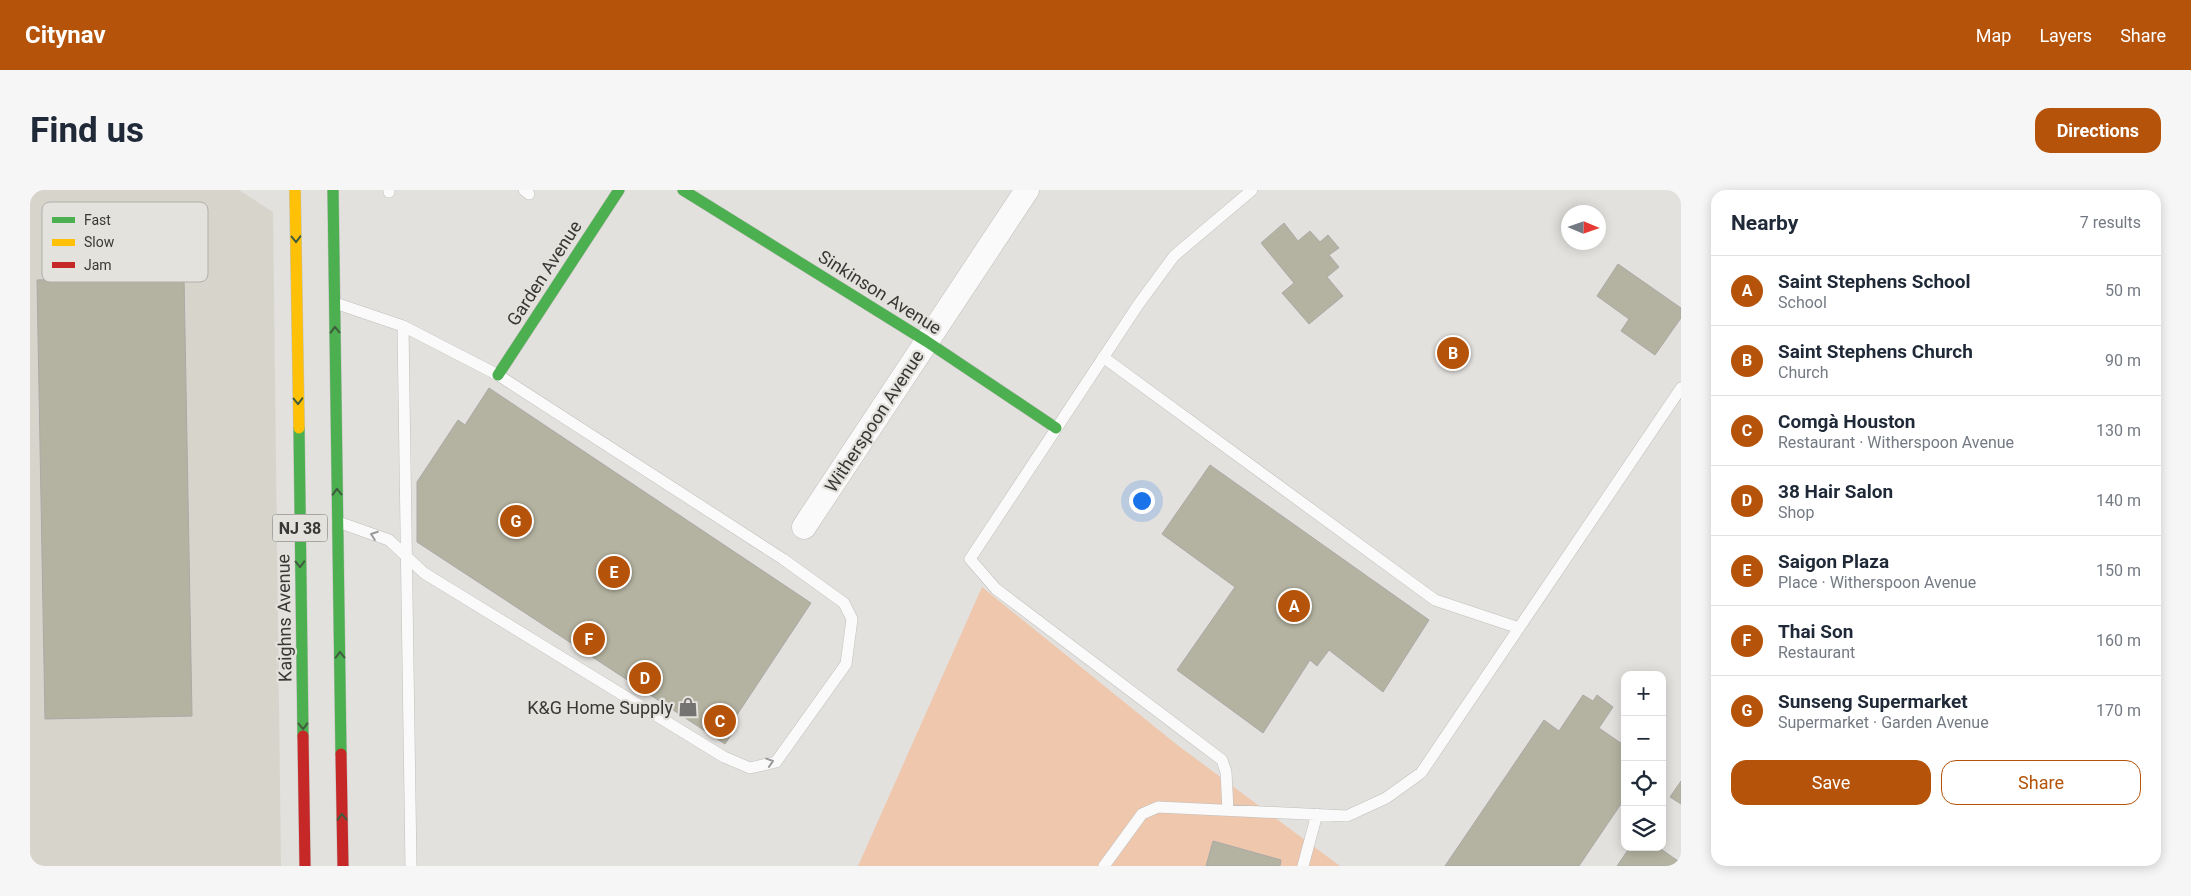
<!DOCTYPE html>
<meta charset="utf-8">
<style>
body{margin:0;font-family:Roboto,sans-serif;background:#f6f6f7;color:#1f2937}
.controls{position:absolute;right:15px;bottom:15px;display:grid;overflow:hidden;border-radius:10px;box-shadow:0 2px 12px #0003}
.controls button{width:45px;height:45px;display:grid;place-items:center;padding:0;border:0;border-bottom:1px solid #e0e1e3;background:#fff;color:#1f2937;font:25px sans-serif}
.compass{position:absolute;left:1531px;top:15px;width:45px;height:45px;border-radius:50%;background:#fff;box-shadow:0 2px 12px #0003;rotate:92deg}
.you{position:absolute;left:1111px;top:310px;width:18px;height:18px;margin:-12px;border:4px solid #fff;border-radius:50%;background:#1a73e8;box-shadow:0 0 0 8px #1a73e833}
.badge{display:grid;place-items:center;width:32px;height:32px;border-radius:50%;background:#b45309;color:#fff;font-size:16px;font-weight:700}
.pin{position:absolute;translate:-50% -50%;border:2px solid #fff;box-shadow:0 1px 5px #0006}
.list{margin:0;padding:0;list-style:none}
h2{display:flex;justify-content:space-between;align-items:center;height:65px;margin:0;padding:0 20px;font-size:21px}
h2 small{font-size:16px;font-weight:400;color:#747a83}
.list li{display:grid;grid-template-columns:32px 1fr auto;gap:15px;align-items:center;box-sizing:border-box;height:70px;padding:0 20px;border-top:1px solid #e0e1e3}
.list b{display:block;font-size:19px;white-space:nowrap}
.list p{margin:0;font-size:16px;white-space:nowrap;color:#747a83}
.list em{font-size:16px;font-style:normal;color:#747a83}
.actions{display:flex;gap:10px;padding:15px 20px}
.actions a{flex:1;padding:11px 0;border:1px solid #b45309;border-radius:15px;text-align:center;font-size:18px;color:#b45309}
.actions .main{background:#b45309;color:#fff}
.icon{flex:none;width:28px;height:28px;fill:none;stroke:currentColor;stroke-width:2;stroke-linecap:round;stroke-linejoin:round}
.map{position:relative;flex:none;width:1651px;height:676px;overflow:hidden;border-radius:15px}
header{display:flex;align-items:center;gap:30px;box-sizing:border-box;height:70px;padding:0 25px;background:#b45309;color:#fff}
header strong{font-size:24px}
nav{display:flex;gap:28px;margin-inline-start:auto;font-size:18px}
.intro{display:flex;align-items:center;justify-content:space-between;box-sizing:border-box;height:120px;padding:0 30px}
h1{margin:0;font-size:35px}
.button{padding:12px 22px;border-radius:15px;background:#b45309;color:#fff;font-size:18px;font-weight:700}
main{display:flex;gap:30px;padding:0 30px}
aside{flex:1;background:#fff;border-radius:15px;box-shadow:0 2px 12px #0003}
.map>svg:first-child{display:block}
</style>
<header>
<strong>Citynav</strong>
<nav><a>Map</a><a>Layers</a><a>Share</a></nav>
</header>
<div class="intro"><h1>Find us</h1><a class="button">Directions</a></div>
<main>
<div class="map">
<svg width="1651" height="676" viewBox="0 0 1651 676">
<rect width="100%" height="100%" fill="#e3e1de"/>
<path fill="#d7d4cb" d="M0 0H209L243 22 251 676H0Z"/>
<path fill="#efc7ac" d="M952 397 1146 554 1310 676H828Z"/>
<path fill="#b4b3a1" stroke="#aaa9a7" d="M1254 33 1268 51 1280 41 1290 52 1298 45 1309 58 1299 65 1309 77 1297 87 1313 106 1279 134 1252 103 1264 93 1231 53Z
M1588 74 1651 118V128L1625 165 1591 141 1599 129 1567 106Z
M154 87 162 526 15 529 7 90Z
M459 198 781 413 701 534 707 536 695 554 387 352V292L428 230 435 235Z
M1180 275 1399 430 1353 502 1299 460 1287 476 1280 470 1233 543 1147 480 1205 397 1132 344Z
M1553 505 1563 511 1567 505 1583 517 1569 538 1595 556V569L1590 576 1595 579V608L1549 676H1415L1514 530 1529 541Z
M1651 591V614L1640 607Z
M1183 651 1251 670 1250 676H1176Z
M1600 657H1628L1651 673V676H1587Z"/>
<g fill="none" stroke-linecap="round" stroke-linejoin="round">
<defs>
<path id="lane" d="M359 0V2
M494 0 499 4
M305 113 373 136 468 185 753 369 814 413 822 429 816 474 746 572 720 578 694 567 394 383 359 350 308 332
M373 136 381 676
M1073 167 1405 410 1489 438
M1198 620 1196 582 1192 570 966 399 940 369 1108 115 1144 66 1222 0
M1074 676 1112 624 1128 617 1317 626 1356 608 1391 583 1651 198
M1273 676 1287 624"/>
<path id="street" d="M774 337 997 0"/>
<path id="fast" d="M303 0 311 564
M653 0 896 151 1026 238
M468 185 589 0
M269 238 273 546"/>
<path id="slow" d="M265 0 269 238"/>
<path id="jam" d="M273 546 275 676
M311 564 313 676"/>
</defs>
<use href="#lane" stroke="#c0bfbc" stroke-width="12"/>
<use href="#street" stroke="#c0bfbc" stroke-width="25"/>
<use href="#fast" stroke="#c0bfbc" stroke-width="12"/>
<use href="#slow" stroke="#c0bfbc" stroke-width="12"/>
<use href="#jam" stroke="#c0bfbc" stroke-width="12"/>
<use href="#lane" stroke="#fbfafa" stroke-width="11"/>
<use href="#street" stroke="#fbfafa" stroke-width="24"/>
<use href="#fast" stroke="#4caf50" stroke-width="11"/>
<use href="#slow" stroke="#ffc107" stroke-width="11"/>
<use href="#jam" stroke="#c62828" stroke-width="11"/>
</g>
<defs><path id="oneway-chevron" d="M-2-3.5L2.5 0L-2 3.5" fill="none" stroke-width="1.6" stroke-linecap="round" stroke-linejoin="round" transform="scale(1.25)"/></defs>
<g stroke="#3f5c3e">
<use href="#oneway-chevron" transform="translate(266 49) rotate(89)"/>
<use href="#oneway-chevron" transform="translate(305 140) rotate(-91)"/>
<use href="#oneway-chevron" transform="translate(268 211) rotate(89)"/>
<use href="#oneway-chevron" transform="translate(307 302) rotate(-91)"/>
<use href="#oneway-chevron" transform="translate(270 374) rotate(89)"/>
<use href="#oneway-chevron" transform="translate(310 465) rotate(-91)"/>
<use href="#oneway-chevron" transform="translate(273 536) rotate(89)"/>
<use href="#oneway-chevron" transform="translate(312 627) rotate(-91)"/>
</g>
<g stroke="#9a9998">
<use href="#oneway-chevron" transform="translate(344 345) rotate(-160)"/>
<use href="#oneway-chevron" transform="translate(740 572) rotate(-18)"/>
</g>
<defs>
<symbol id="shop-bare" viewBox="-9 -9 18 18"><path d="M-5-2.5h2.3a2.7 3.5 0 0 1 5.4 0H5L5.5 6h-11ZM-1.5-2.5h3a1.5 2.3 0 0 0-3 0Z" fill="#747371" stroke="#e4e2dd" stroke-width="2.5" paint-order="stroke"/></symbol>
</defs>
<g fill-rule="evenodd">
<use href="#shop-bare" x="644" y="503" width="28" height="28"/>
</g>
<g text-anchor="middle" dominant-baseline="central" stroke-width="4.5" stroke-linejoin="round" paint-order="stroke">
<rect fill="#e4e2dd" stroke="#6c6b68" stroke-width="1" x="242.5" y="324.5" width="55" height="27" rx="4"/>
<g font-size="16" font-weight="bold" fill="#393836">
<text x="270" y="338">NJ 38</text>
</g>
<g font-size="18" fill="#393836" stroke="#e4e2dd">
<text transform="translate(514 83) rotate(-57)">Garden Avenue</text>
<text transform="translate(850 102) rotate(32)">Sinkinson Avenue</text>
<text transform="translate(844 231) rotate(-57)">Witherspoon Avenue</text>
<text transform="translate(254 428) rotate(-91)">Kaighns Avenue</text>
</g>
<g font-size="18" fill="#393836" stroke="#e4e2dd" text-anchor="end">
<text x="643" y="517">K&amp;G Home Supply</text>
</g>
</g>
<rect x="12" y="12" width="166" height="80" rx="8" fill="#e4e2dd" stroke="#b1afab" stroke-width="1"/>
<rect x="22" y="27" width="23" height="6" fill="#4caf50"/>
<rect x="22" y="49" width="23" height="7" fill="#ffc107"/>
<rect x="22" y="72" width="23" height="6" fill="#c62828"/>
<g font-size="14" fill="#393836">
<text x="54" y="35">Fast</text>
<text x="54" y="57">Slow</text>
<text x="54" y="80">Jam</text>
</g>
</svg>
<div class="controls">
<button>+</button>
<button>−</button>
<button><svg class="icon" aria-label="locate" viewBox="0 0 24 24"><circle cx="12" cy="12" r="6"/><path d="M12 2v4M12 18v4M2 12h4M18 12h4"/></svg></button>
<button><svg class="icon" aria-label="layers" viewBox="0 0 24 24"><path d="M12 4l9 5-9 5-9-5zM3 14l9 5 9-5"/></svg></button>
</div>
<svg class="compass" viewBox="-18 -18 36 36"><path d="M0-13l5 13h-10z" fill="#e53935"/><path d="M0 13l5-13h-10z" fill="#747a83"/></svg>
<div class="you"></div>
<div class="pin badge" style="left:1264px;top:416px">A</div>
<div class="pin badge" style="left:1423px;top:163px">B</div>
<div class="pin badge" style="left:690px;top:531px">C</div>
<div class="pin badge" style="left:615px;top:488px">D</div>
<div class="pin badge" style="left:584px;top:382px">E</div>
<div class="pin badge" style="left:559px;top:449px">F</div>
<div class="pin badge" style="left:486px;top:331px">G</div>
</div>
<aside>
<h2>Nearby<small>7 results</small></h2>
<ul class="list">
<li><span class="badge">A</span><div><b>Saint Stephens School</b><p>School</p></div><em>50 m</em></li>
<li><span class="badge">B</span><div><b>Saint Stephens Church</b><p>Church</p></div><em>90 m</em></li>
<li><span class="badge">C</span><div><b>Comgà Houston</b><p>Restaurant · Witherspoon Avenue</p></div><em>130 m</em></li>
<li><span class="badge">D</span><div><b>38 Hair Salon</b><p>Shop</p></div><em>140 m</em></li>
<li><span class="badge">E</span><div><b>Saigon Plaza</b><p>Place · Witherspoon Avenue</p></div><em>150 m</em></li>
<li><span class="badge">F</span><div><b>Thai Son</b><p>Restaurant</p></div><em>160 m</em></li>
<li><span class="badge">G</span><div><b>Sunseng Supermarket</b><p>Supermarket · Garden Avenue</p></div><em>170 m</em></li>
</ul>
<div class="actions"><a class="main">Save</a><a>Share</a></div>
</aside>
</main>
